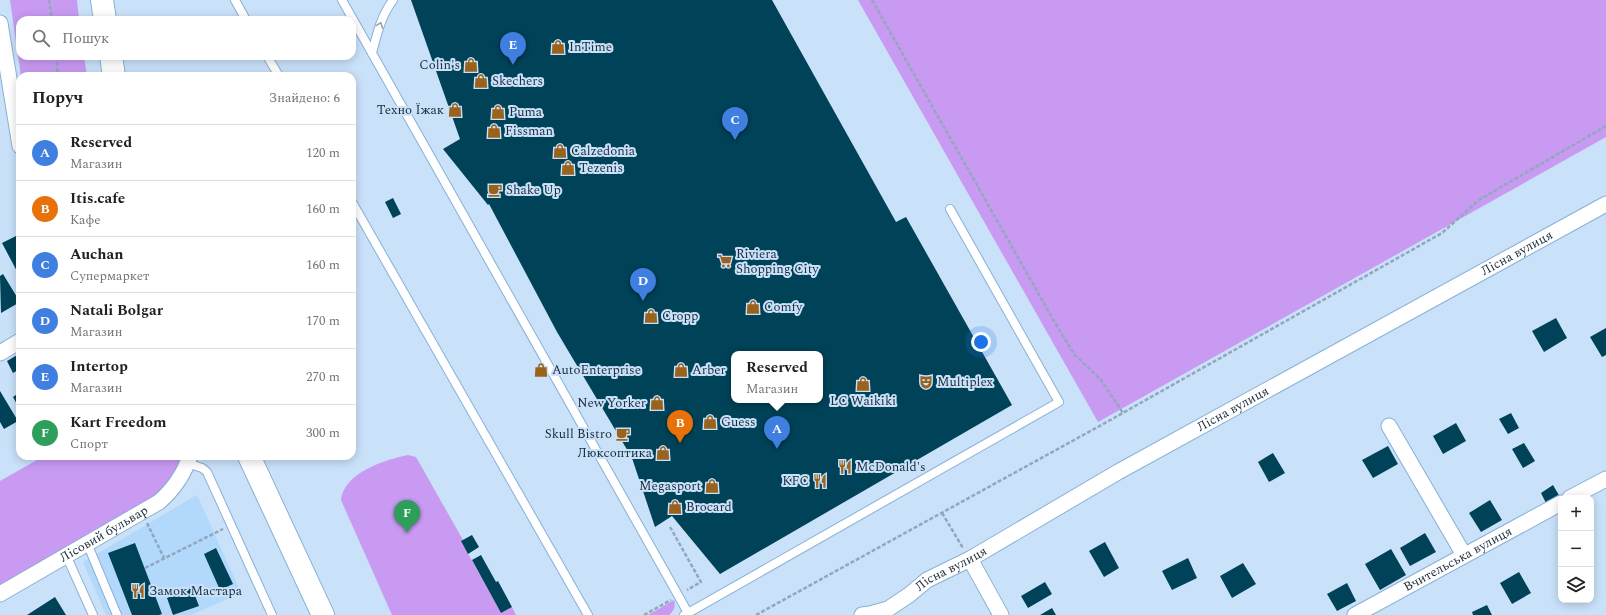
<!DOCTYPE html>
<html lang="uk">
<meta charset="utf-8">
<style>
body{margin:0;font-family:Spectral,serif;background:#f6f6f6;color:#202124}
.controls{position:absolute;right:12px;bottom:12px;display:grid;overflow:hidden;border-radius:8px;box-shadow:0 2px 10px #0003}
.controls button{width:36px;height:36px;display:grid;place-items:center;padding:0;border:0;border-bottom:1px solid #e0e0e0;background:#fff;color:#202124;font:20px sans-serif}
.you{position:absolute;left:981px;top:342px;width:14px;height:14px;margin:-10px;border:3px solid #fff;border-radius:50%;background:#1a73e8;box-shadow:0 0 0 6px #1a73e833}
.badge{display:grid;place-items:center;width:26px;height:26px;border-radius:50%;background:#0f766e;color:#fff;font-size:13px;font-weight:700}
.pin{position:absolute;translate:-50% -33px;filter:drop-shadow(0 1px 2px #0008)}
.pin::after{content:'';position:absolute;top:21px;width:14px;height:12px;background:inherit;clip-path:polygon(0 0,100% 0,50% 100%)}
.popup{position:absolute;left:731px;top:351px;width:92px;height:52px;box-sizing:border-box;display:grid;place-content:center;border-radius:8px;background:#fff;filter:drop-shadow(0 1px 3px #0005);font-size:13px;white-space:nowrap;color:#757577}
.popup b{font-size:15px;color:#202124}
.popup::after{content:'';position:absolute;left:50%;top:100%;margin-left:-8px;border:8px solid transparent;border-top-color:#fff}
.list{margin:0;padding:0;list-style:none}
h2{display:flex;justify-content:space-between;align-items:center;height:52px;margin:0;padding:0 16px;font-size:17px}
h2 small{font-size:13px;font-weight:400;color:#757577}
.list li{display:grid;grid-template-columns:26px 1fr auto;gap:12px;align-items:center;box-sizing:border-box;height:56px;padding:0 16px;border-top:1px solid #e0e0e0}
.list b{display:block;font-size:15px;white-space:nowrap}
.list p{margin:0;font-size:13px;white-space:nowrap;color:#757577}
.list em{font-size:13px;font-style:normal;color:#757577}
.icon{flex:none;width:22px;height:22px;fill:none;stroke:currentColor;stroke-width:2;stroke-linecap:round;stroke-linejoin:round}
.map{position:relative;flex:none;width:1606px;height:615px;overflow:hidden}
.search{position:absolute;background:#fff;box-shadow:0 2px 10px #0003;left:16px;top:16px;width:340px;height:44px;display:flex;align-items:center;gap:10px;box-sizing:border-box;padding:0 14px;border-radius:12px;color:#757577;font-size:15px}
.panel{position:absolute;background:#fff;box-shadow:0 2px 10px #0003;left:16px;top:72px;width:340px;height:388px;border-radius:12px}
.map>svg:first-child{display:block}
</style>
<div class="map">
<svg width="1606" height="615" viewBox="0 0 1606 615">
<rect width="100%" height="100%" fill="#c9e1f9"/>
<path fill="#b2d8fc" d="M197 495 241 593 191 615H106L83 562Z"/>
<path fill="#c89af2" d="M10 0H77L79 20H20V56H84L87 76H21Z
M858 0H1606V137L1098 422Z
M408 455 416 457 463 540 461 541 501 613 512 607 516 615H392L341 500C344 473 384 460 408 455Z
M44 456H183L163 492 0 589V481Z
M674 600C676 606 674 611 669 615H648Z"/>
<path fill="#004258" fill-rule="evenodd" d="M411 0H772L896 222 906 217 1012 405 720 574 672 516 655 527 632 458 557 332 489 204 488 205 443 149 460 139ZM734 354H820V400H734Z
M393 198 401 214 393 218 385 202Z
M20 234V277L2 243Z
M3 274 20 302 1 313 0 276Z
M1556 318 1567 338 1544 352 1532 331Z
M1606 328V355L1602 357 1590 337Z
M19 354 20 369 13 373 7 361Z
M0 391 18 421 4 429 0 422Z
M20 392V410L13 397Z
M1511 413 1519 428 1508 434 1499 419Z
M1456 423 1466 441 1443 454 1433 436Z
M1524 443 1535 461 1523 468 1512 449Z
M1388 446 1398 464 1373 478 1362 460Z
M1273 453 1285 473 1269 482 1258 462Z
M1553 485 1560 497 1547 505 1541 493Z
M1490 500 1502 520 1481 532 1469 513Z
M1425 533 1436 552 1410 566 1400 548Z
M472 535 479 547 468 554 461 541Z
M1105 542 1119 568 1104 577 1089 551Z
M135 543 162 614 159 615H132L108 553Z
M216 548 233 584 220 590 204 554Z
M1391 549 1406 575 1380 590 1365 564Z
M481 555 496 582 498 581 512 607 501 613 472 560Z
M1188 558 1197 578 1172 590 1162 571Z
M1243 563 1256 584 1232 598 1220 576Z
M1519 572 1531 593 1512 604 1500 583Z
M1045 582 1052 594 1028 608 1021 596Z
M1347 583 1356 601 1337 611 1327 594Z
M192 588 199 606 173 615 167 598Z
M55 597 66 615H27Z
M1487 605 1492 615H1473L1472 612Z
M1052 608 1056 615H1040Z"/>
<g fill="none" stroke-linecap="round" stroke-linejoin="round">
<defs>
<path id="service" d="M235 0 246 20
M342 0 678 595 688 613 684 615
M372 53C377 34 381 16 393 0
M267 56 279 76
M352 202 588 615
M187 463 202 468 207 472 272 615
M87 543 117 615
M66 555 93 615
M688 613 1059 402 950 209"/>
<g id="minor">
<path d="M0 23 20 146"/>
<path d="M0 353 20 341"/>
<path d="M1389 426 1464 555"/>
<path d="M1570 498 1606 479"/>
<path d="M970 559 1001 615"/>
<path id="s1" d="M0 594 159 502C174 489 184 474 190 456"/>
<path id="s2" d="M862 615 870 614 888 609 909 595 927 580 970 559 1118 472 1606 204"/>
<path id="s3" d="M1355 615 1561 503"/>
</g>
<path id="trunk" d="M102 0 105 20
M111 56 114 76
M249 456 323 615"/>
</defs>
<use href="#service" stroke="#88b0d6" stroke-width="10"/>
<use href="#minor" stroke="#88b0d6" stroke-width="17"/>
<use href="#trunk" stroke="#88b0d6" stroke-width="24"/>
<path stroke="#92a7bd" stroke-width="2.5" stroke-dasharray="4 2" stroke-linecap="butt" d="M49 0 52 20
M872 0 1054 321 1074 354 1101 380 1123 413
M56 56 58 76
M942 513 963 548
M147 523 164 558
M670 527 701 582 687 590
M145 568 223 529
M644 615 671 600
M756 615 1105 423 1442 233 1479 200 1606 126"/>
<use href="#service" stroke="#fff" stroke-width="8"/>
<use href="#minor" stroke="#fff" stroke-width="15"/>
<use href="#trunk" stroke="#fff" stroke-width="22"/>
</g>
<defs><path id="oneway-chevron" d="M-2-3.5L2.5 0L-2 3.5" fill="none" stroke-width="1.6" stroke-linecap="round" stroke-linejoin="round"/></defs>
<use stroke="#99a0a7" href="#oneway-chevron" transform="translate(380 25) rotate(-69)"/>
<defs>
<symbol id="shop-bare" viewBox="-9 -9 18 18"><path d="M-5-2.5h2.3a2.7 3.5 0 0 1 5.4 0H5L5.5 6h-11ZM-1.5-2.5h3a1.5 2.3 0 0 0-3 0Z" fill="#9a631d" stroke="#c9e1f9" stroke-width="2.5" paint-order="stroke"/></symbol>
<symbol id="cafe-bare" viewBox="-9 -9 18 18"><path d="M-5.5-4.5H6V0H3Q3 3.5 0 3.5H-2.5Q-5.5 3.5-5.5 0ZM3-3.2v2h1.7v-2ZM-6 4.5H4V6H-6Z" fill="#9a631d" stroke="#c9e1f9" stroke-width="2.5" paint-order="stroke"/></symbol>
<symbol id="supermarket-bare" viewBox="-9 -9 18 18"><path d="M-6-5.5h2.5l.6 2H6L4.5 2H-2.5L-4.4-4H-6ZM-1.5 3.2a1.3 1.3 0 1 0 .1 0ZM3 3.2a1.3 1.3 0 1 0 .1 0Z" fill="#9a631d" stroke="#c9e1f9" stroke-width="2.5" paint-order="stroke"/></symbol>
<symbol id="theatre-bare" viewBox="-9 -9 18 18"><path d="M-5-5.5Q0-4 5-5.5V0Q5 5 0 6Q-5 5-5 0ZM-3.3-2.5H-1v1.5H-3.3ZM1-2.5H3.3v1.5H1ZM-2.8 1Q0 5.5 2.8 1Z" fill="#9a631d" stroke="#c9e1f9" stroke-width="2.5" paint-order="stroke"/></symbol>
<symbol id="restaurant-bare" viewBox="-9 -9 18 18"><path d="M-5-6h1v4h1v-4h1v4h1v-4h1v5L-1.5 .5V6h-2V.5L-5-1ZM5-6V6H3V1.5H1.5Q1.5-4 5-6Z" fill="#9a631d" stroke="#c9e1f9" stroke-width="2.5" paint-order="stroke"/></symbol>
</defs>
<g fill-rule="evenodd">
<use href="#shop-bare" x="548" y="37" width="20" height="20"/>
<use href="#shop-bare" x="461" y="55" width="20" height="20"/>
<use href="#shop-bare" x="471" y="71" width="20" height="20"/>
<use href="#shop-bare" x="445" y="100" width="20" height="20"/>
<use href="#shop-bare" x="488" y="102" width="20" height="20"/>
<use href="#shop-bare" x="484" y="121" width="20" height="20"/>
<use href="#shop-bare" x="550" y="141" width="20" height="20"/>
<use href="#shop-bare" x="558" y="158" width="20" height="20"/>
<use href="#cafe-bare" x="485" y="180" width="20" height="20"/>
<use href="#supermarket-bare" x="715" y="251" width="20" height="20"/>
<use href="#shop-bare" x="743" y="297" width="20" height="20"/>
<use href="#shop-bare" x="641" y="306" width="20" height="20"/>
<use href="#shop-bare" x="531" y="360" width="20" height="20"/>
<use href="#shop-bare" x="671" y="360" width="20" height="20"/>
<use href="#theatre-bare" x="916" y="372" width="20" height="20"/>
<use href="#shop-bare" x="853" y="374" width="20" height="20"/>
<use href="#shop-bare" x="647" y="393" width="20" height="20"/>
<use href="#shop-bare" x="700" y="412" width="20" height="20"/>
<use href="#cafe-bare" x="613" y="424" width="20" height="20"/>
<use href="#shop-bare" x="653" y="443" width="20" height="20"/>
<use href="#restaurant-bare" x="835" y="457" width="20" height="20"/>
<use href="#restaurant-bare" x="810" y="471" width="20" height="20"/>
<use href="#shop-bare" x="702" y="476" width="20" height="20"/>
<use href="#shop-bare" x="665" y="497" width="20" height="20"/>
<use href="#restaurant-bare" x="128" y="581" width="20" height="20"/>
</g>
<g text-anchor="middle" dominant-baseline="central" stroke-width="4" stroke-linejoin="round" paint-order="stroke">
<g font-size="13" fill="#1c2c3b" stroke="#c9e1f9" text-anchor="start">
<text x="569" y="47">InTime</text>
<text x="460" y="65" text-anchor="end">Colin's</text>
<text x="492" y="81">Skechers</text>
<text x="444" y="110" text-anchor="end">Техно Їжак</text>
<text x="509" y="112">Puma</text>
<text x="505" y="131">Fissman</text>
<text x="571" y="151">Calzedonia</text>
<text x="579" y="168">Tezenis</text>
<text x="506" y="190">Shake Up</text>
<text x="736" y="254">Riviera<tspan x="736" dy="15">Shopping City</tspan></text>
<text x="764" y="307">Comfy</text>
<text x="662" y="316">Cropp</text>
<text x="552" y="370">AutoEnterprise</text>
<text x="692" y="370">Arber</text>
<text x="937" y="382">Multiplex</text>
<text x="863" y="401" text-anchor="middle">LC Waikiki</text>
<text x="646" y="403" text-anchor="end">New Yorker</text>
<text x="721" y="422">Guess</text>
<text x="612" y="434" text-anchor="end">Skull Bistro</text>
<text x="652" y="453" text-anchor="end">Люксоптика</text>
<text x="856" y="467">McDonald's</text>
<text x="809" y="481" text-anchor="end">KFC</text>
<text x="701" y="486" text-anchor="end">Megasport</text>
<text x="686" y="507">Brocard</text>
<text x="149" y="591">Замок Мастара</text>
</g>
<g font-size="13" fill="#1c2c3b" stroke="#c9e1f9">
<text stroke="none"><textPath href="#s2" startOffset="750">Лісна вулиця</textPath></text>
<text stroke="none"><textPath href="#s2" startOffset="426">Лісна вулиця</textPath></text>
<text stroke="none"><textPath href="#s1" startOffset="120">Лісовий бульвар</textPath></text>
<text stroke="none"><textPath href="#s3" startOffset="117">Вчительська вулиця</textPath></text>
<text stroke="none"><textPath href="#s2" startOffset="102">Лісна вулиця</textPath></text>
</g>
</g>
</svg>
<div class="controls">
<button>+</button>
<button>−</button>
<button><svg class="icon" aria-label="layers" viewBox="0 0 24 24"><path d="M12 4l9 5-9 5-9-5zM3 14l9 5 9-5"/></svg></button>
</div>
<div class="you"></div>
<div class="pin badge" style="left:777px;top:449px;background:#3f7fe0">A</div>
<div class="popup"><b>Reserved</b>Магазин</div>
<div class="pin badge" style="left:680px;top:443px;background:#e8710a">B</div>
<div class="pin badge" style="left:735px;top:140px;background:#3f7fe0">C</div>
<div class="pin badge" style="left:643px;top:301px;background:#3f7fe0">D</div>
<div class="pin badge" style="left:513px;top:65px;background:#3f7fe0">E</div>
<div class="pin badge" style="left:407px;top:533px;background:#2e9e5b">F</div>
<div class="search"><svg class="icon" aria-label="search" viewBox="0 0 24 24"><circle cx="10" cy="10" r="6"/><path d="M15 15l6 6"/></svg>Пошук</div>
<section class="panel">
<h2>Поруч<small>Знайдено: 6</small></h2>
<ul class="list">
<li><span class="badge" style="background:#3f7fe0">A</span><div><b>Reserved</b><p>Магазин</p></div><em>120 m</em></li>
<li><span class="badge" style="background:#e8710a">B</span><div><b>Itis.cafe</b><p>Кафе</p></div><em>160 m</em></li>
<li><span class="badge" style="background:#3f7fe0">C</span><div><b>Auchan</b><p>Супермаркет</p></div><em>160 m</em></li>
<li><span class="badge" style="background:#3f7fe0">D</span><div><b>Natali Bolgar</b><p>Магазин</p></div><em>170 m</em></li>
<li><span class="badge" style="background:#3f7fe0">E</span><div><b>Intertop</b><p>Магазин</p></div><em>270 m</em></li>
<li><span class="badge" style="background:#2e9e5b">F</span><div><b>Kart Freedom</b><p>Спорт</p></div><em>300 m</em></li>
</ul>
</section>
</div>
